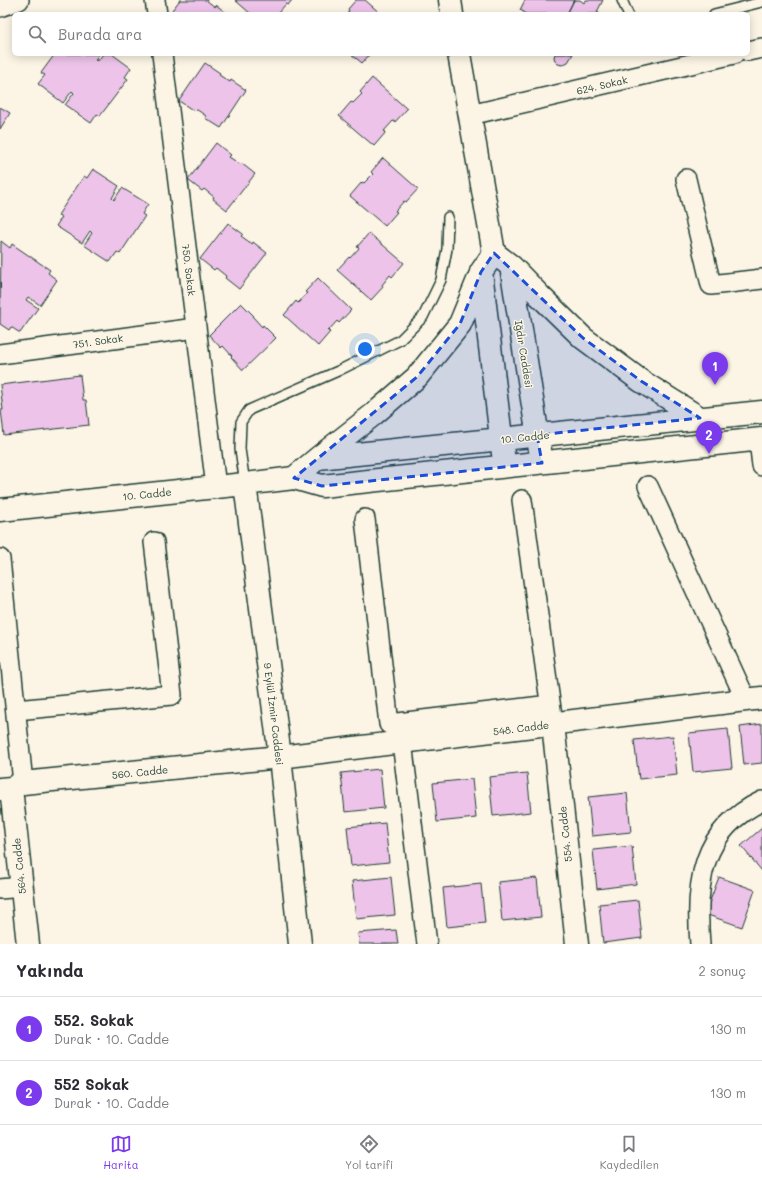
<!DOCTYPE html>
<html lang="tr">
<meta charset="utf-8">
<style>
body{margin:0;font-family:Mali,sans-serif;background:#f7f7f7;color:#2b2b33}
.you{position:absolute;left:365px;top:349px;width:14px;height:14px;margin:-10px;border:3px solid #fff;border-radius:50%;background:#1a73e8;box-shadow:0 0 0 6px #1a73e833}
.badge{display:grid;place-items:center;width:26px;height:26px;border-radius:50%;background:#7c3aed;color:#fff;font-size:13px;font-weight:700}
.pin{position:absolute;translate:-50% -33px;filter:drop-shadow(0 1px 2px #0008)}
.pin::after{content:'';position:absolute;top:21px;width:14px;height:12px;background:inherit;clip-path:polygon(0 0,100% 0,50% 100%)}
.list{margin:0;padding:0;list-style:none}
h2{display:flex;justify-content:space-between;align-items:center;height:52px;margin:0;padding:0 16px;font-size:17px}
h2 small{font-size:13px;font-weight:400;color:#7c7c81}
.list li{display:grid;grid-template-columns:26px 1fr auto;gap:12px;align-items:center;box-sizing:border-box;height:64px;padding:0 16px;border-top:1px solid #e1e1e2}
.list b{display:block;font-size:15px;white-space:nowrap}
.list p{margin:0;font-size:13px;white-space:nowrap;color:#7c7c81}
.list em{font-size:13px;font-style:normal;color:#7c7c81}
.icon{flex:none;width:22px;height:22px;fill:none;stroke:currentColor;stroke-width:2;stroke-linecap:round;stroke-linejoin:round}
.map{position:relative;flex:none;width:762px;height:944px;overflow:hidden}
.search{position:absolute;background:#fff;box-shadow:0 2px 10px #0003;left:12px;right:12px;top:12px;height:44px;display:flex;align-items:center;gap:10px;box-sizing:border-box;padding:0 14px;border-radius:6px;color:#7c7c81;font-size:15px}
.sheet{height:180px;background:#fff}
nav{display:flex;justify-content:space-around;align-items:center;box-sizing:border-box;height:56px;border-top:1px solid #e1e1e2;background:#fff;font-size:11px;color:#7c7c81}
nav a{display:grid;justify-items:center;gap:2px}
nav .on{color:#7c3aed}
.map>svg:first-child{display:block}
</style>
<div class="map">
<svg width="762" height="944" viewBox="0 0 762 944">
<rect width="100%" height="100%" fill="#fcf5e5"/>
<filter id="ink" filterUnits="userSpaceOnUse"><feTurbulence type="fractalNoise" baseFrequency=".025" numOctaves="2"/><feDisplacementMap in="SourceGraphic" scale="8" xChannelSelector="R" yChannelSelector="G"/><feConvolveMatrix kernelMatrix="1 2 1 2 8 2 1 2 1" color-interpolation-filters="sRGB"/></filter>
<g filter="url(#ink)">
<path fill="#edc3ea" stroke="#1f3d34" d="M180 0H206L215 7 216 5 228 14H169Z
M235 0H292L288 5 286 4 278 13V14H251Z
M356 0H365L381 14H347L349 11 348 9Z
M525 0H574L567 14H524V12L520 10Z
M574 0H580L584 3 586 0H603L597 12 600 14H567Z
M55 54H99L95 60 98 61 103 54H112L131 68 125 77 128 79 100 116 97 114 91 123 65 105 74 93 72 91 63 103 38 84 45 75 41 73Z
M351 54H370L362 63Z
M555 54H573L568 62 562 65 558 64 555 61 554 57Z
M205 63 220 73 219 75 230 82 231 80 246 90 221 128 205 118 206 116 196 109 194 111 179 101Z
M372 78 407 109 395 122 393 121 384 131 386 132 374 146 339 116 351 102 353 103 362 94 360 92Z
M0 107 10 113 0 129Z
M216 143 231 155 229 157 240 164 241 163 255 174 227 210 213 199 214 197 204 189 202 191 188 180Z
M383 158 418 189 406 202 404 201 395 211 397 212 385 226 350 196 362 182 364 183 373 174 371 172Z
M93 169 119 186 112 198 114 200 122 188 148 204 142 214 145 216 120 254 117 252 110 262 84 245 92 233 90 231 82 243 56 226 62 217 58 215 84 176 87 178Z
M228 223 243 234 241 236 252 244 253 242 267 253 239 289 225 278 226 276 216 268 214 270 200 259Z
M369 233 404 263 392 277 390 275 382 285 383 287 371 300 337 270 349 257 350 258 359 248 357 247Z
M1 241 10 248 12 244 50 270 48 273 57 280 40 305 28 297 26 300 38 308 20 333 11 327 9 330 0 324Z
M318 278 351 310 339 323 337 321 328 331 330 332 318 346 284 315 296 301 298 303 307 293 305 292Z
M241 303 254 316 253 317 262 327 263 325 276 338 243 370 231 357 232 356 223 346 221 348 209 335Z
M80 375 83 400H86L89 425 4 435 1 410H3L0 385Z
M762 724V763L744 765 740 727Z
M728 729 732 768 693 772 689 733Z
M673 736 677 775 639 779 634 740Z
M380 769 384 808 345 812 341 773Z
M527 773 531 812 493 816 489 777Z
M472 779 476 818 437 822 433 783Z
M627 793 631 832 592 836 588 797Z
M385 823 389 862 351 866 347 827Z
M762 828V871L741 846Z
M632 846 636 884 597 889 593 850Z
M391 877 395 915 356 919 352 881Z
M719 877 755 890 742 927 705 914Z
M537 878 541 917 502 921 498 882Z
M481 884 485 923 447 927 443 888Z
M638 900 642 938 603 943 599 904Z
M396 930 398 944H359L358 933Z"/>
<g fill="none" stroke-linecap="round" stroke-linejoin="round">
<defs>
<path id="service" d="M622 0 628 14
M714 14 762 2
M245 484 240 449 241 422 249 410 338 371 400 340 423 317 441 280 447 249 448 217"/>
<path id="minor" d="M155 0 157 14
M0 7 19 0
M748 51 762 48
M162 54 216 487
M470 115 734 54
M686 179 711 285 762 279
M0 354 196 328
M759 440 762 466
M648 486 746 700
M522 500 552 716
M365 519 389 724 550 705
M0 559 23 783
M16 710 172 695 154 542
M402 742 427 944
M0 889 22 887
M700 944C695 883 701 830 762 801"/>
<path id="tertiary" d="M553 724 577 944
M11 788 28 944
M0 789 11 788 23 783 280 757 762 698"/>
<path id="secondary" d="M450 0 452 14
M459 54 494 253
M511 266 540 296 583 338 641 381 700 418
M762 412 318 458 294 478 322 486 762 439
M503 454 481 272 494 253 511 266 540 450
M318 458 374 414 417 377 460 324 481 273
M245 484 280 757 300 944
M0 510 216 487 245 484 294 478"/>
</defs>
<use href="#service" stroke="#1f3d34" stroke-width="12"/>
<use href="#minor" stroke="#1f3d34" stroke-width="22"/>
<use href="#tertiary" stroke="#1f3d34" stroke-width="25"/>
<use href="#secondary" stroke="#1f3d34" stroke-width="25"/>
<use href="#service" stroke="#fcf5e5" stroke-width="9"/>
<use href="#minor" stroke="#fcf5e5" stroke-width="19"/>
<use href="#tertiary" stroke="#fcf5e5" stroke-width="22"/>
<use href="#secondary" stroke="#fcf5e5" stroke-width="22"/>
</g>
</g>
<path fill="#1d4ed8" fill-opacity="0.2" stroke="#1d4ed8" stroke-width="3" stroke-dasharray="8 5" stroke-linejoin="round" d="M494 253 583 338 641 381 700 418 537 435 542 463 322 486 294 478 417 377 460 324 481 272Z"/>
<g text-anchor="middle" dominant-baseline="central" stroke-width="3" stroke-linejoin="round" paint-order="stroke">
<g font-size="10" fill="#1f3d34" stroke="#fcf5e5">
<text transform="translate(602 85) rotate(-13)">624. Sokak</text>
<text transform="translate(189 270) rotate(83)">750. Sokak</text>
<text transform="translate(98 341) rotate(-8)">751. Sokak</text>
<text transform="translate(524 354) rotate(81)">Iğdır Caddesi</text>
<text transform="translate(525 437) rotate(-6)">10. Cadde</text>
<text transform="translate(147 494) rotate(-6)">10. Cadde</text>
<text transform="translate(274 714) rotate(83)">9 Eylül İzmir Caddesi</text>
<text transform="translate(521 728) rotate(-7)">548. Cadde</text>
<text transform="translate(140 772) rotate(-6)">560. Cadde</text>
<text transform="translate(565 834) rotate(-96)">554. Cadde</text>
<text transform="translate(19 866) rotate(-96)">564. Cadde</text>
</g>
</g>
</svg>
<div class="you"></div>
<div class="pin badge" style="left:715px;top:385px">1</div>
<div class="pin badge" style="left:709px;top:454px">2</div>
<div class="search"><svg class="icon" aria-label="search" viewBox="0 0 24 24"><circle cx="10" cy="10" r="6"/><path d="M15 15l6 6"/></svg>Burada ara</div>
</div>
<section class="sheet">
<h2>Yakında<small>2 sonuç</small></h2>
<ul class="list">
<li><span class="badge">1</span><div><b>552. Sokak</b><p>Durak · 10. Cadde</p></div><em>130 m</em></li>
<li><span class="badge">2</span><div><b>552 Sokak</b><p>Durak · 10. Cadde</p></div><em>130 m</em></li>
</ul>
</section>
<nav>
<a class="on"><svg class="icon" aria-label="map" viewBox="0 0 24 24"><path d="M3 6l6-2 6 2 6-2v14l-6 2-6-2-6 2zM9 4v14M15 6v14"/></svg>Harita</a>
<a><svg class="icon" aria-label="directions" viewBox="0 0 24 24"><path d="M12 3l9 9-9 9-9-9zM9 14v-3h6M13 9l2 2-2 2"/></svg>Yol tarifi</a>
<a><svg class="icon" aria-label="saved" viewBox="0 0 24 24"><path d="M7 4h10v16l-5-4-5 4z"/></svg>Kaydedilen</a>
</nav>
